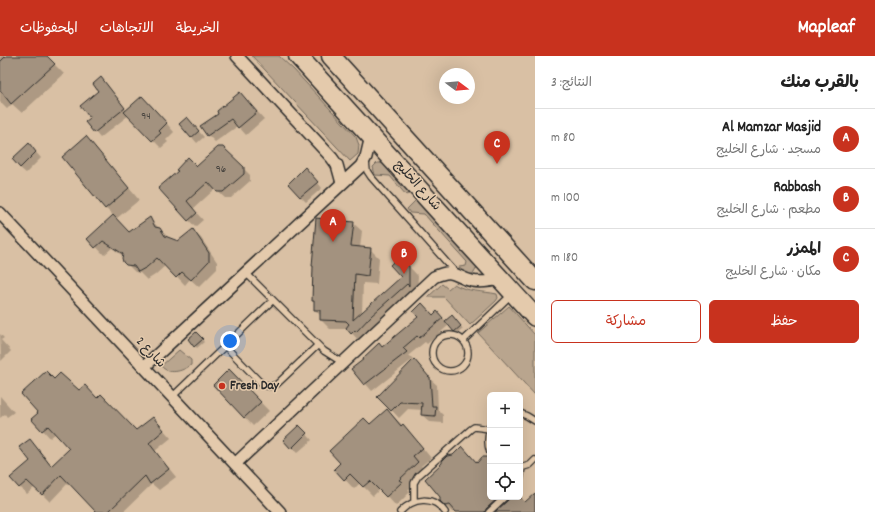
<!DOCTYPE html>
<html lang="ar">
<meta charset="utf-8">
<style>
body{margin:0;font-family:Dekko,"Playpen Sans Arabic",sans-serif;background:#f2f2f2;color:#222;direction:rtl}
.controls{position:absolute;right:12px;bottom:12px;display:grid;overflow:hidden;border-radius:6px;box-shadow:0 4px 16px #0002}
.controls button{width:36px;height:36px;display:grid;place-items:center;padding:0;border:0;border-bottom:1px solid #e0e0e0;background:#fff;color:#222;font:20px sans-serif}
.compass{position:absolute;left:439px;top:12px;width:36px;height:36px;border-radius:50%;background:#fff;box-shadow:0 4px 16px #0002;rotate:106deg}
.you{position:absolute;left:230px;top:285px;width:14px;height:14px;margin:-10px;border:3px solid #fff;border-radius:50%;background:#1a73e8;box-shadow:0 0 0 6px #1a73e833}
.badge{display:grid;place-items:center;width:26px;height:26px;border-radius:50%;background:#c8321e;color:#fff;font-size:13px;font-weight:700}
.pin{position:absolute;translate:-50% -33px;filter:drop-shadow(0 1px 2px #0008)}
.pin::after{content:'';position:absolute;top:21px;width:14px;height:12px;background:inherit;clip-path:polygon(0 0,100% 0,50% 100%)}
.list{margin:0;padding:0;list-style:none}
h2{display:flex;justify-content:space-between;align-items:center;height:52px;margin:0;padding:0 16px;font-size:17px}
h2 small{font-size:13px;font-weight:400;color:#767676}
.list li{display:grid;grid-template-columns:26px 1fr auto;gap:12px;align-items:center;box-sizing:border-box;height:60px;padding:0 16px;border-top:1px solid #e0e0e0}
.list b{display:block;font-size:15px;white-space:nowrap}
.list p{margin:0;font-size:13px;white-space:nowrap;color:#767676}
.list em{font-size:13px;font-style:normal;color:#767676}
.actions{display:flex;gap:8px;padding:12px 16px}
.actions a{flex:1;padding:9px 0;border:1px solid #c8321e;border-radius:6px;text-align:center;font-size:14px;color:#c8321e}
.actions .main{background:#c8321e;color:#fff}
.icon{flex:none;width:22px;height:22px;fill:none;stroke:currentColor;stroke-width:2;stroke-linecap:round;stroke-linejoin:round}
.map{position:relative;flex:none;width:535px;height:456px;overflow:hidden;direction:ltr}
header{display:flex;align-items:center;gap:24px;box-sizing:border-box;height:56px;padding:0 20px;background:#c8321e;color:#fff}
header strong{font-size:19px}
nav{display:flex;gap:22px;margin-inline-start:auto;font-size:14px}
main{display:flex}
aside{flex:1;background:#fff}
.map>svg:first-child{display:block}
</style>
<header>
<strong>Mapleaf</strong>
<nav><a>الخريطة</a><a>الاتجاهات</a><a>المحفوظات</a></nav>
</header>
<main>
<aside>
<h2>بالقرب منك<small>النتائج: 3</small></h2>
<ul class="list">
<li><span class="badge">A</span><div><b>Al Mamzar Masjid</b><p>مسجد · شارع الخليج</p></div><em>80 m</em></li>
<li><span class="badge">B</span><div><b>Rabbash</b><p>مطعم · شارع الخليج</p></div><em>100 m</em></li>
<li><span class="badge">C</span><div><b>الممزر</b><p>مكان · شارع الخليج</p></div><em>180 m</em></li>
</ul>
<div class="actions"><a class="main">حفظ</a><a>مشاركة</a></div>
</aside>
<div class="map">
<svg width="535" height="456" viewBox="0 0 535 456">
<rect width="100%" height="100%" fill="#d9c0a4"/>
<filter id="ink" filterUnits="userSpaceOnUse"><feTurbulence type="fractalNoise" baseFrequency=".025" numOctaves="2"/><feDisplacementMap in="SourceGraphic" scale="8" xChannelSelector="R" yChannelSelector="G"/><feConvolveMatrix kernelMatrix="1 2 1 2 8 2 1 2 1" color-interpolation-filters="sRGB"/></filter>
<g filter="url(#ink)">
<path fill="#b9a58e" stroke="#72685c" d="M252 0H279L294 14 356 81 359 89 358 98 350 105Z
M377 107H380L385 108 411 136 406 139 390 120 375 119 373 111Z
M417 143 476 208 477 211 474 217C467 221 463 217 459 211L466 210 467 206 424 158 410 157 407 153Z
M442 228 448 233 454 228C467 236 483 235 497 238L498 242 496 245 470 269 444 241H428Z
M509 250 535 279V339L478 277Z
M179 294 191 304V309C181 316 169 319 161 310Z"/>
<path fill="#0003" d="M0 0H46L64 18 22 57 12 48 7 53 0 46Z
M106 28 127 55 151 49 174 76 166 84 168 86 161 92 129 59 100 82 95 76 91 62Z
M240 37 264 63 246 79 238 70 215 86 208 79 220 58Z
M180 68H192L204 81 197 87Z
M86 82 96 92 139 144 116 163 129 177 150 163 169 182 179 187 193 175 201 182 217 206V213L199 231 190 223 185 229 166 209 155 219 147 224 140 217 135 216 124 205 123 200 112 192 104 199 89 183 114 160 105 152Z
M223 92 250 119V125L231 142H225L215 133 193 153 203 164 195 171 160 132 197 111Z
M34 94 41 102 26 117 20 112Z
M311 118 322 132 306 146 300 140Z
M353 167 362 175 360 192 370 193 379 202 377 228 363 227 362 258 403 221 400 201 418 220 417 237 360 286 348 273H330L321 264V260L315 254V247L313 245Z
M437 256 446 265 454 262 463 273 457 278 449 269 427 288 425 286 409 299 413 303 372 335 353 313Z
M196 277 204 286 197 292 189 283Z
M0 278 4 282 1 284 11 295 1 305Z
M229 314 269 355 253 370 214 329Z
M429 322 437 329 438 354 443 359V367L430 366 422 359 423 354 408 353 399 362 379 341Z
M55 325 97 343 136 375 153 362 171 382 155 395 176 421 159 434 152 428 123 456H97L69 426 50 446 35 431 27 438 20 431 31 405 30 384 52 410 71 393 56 377 50 382 33 363 40 357Z
M0 340 14 356 7 361 5 358 0 362Z
M387 354 412 379 431 402 421 410 427 416 408 434 410 436 396 450 380 433 373 440 360 427 354 433 335 413 341 407 370 369Z
M299 370 312 384 297 397 284 384Z
M490 404V441H519L525 447 535 438V456H452L441 445 477 407Z"/>
<path fill="#a3927f" stroke="#2b2b2b" d="M6 0H47L55 8 11 48 0 34V6Z
M101 21 125 52 94 77 85 66 90 62 80 50 98 35 93 28Z
M240 36 257 56 238 72 231 63 207 80 200 70 218 58 217 55Z
M142 40 167 67 159 75 161 77 152 85 124 56Z
M187 61 199 75 191 82 179 68Z
M86 80 129 132 105 153 62 101Z
M29 87 36 96 20 112 12 103Z
M218 91H223L244 111V118L223 136H217L208 126 187 145 197 157 188 165 158 132 178 115 176 114 188 101 197 110Z
M305 111 318 126 300 141 288 128Z
M113 159 129 176 150 161 155 171 160 172 165 180 178 185 193 173 209 197V205L191 224 182 216 176 222 157 202 147 211 138 216 134 210 126 209 123 206 122 202 123 198 103 185 95 192 87 183Z
M316 162 354 166 351 190 371 192 368 220 355 218 353 264 401 221 390 209 400 200 409 210V230L407 228 371 260 356 276 355 274 351 278 346 272 349 268 346 265 320 264V254H314V245H312L313 210H312Z
M422 247 433 259 437 255 443 262 419 282 417 280 403 292 407 296 364 329 351 313 364 303 363 302 379 287 382 291 418 261 413 256Z
M452 259 461 270 454 276 445 265Z
M196 276 203 283 194 291 188 283Z
M414 303 429 321H430L432 350H436L435 360 421 359 422 347 400 346 391 355 377 341Z
M229 313 261 346 244 362 213 329Z
M46 315 54 323 60 317 79 334 85 329 97 342 101 338 136 374 153 361 164 374 149 387 169 413 150 428 145 420 108 456H96L61 419 42 439 27 425 19 432 10 422 30 405 19 391 30 383 51 410 69 393 48 370 42 375 31 363 38 357 21 338Z
M387 353 401 370 403 368 423 392 413 400 418 406 399 424 402 426 386 441 370 425 363 431 350 418 344 424 334 413 340 407 329 395 364 362 370 368Z
M299 369 307 377 291 393 283 384Z
M462 390 477 407 482 401H490V441H499L486 453 485 456H456L450 449 445 450 440 445V441L425 423 442 407V405L447 400 453 399Z
M535 437V456H495L508 444 509 441H520L525 446Z"/>
<g fill="none" stroke-linecap="round" stroke-linejoin="round">
<defs>
<path id="lane" d="M366 105 367 115 371 121 456 217
M246 217 324 295 343 307
M432 297a18 18 0 1 1 36 0a18 18 0 1 1-36 0Z
M464 284 511 239
M225 290 262 328C268 331 271 331 277 328L318 289
M172 341 273 244
M520 357 527 360 535 365
M490 373C487 381 487 388 490 397
M520 412 530 409 535 404
M520 424 522 412
M414 446V427L418 420 471 373 474 371 490 373
M400 456C413 442 433 439 445 456
M489 456 505 441"/>
<path id="street" d="M237 0 332 102 337 109 342 127
M0 157 280 456
M144 311 361 110 366 101 371 80
M235 408 434 221C455 211 454 221 472 225 482 227 492 225 501 223"/>
<path id="primary" d="M298 0 535 261
M331 0 535 225"/>
</defs>
<use href="#lane" stroke="#2b2b2b" stroke-width="8"/>
<use href="#street" stroke="#2b2b2b" stroke-width="14"/>
<use href="#primary" stroke="#2b2b2b" stroke-width="21"/>
<use href="#lane" stroke="#e4caac" stroke-width="5.5"/>
<use href="#street" stroke="#e4caac" stroke-width="11"/>
<use href="#primary" stroke="#e4caac" stroke-width="18"/>
</g>
</g>
<circle fill="#c8321e" stroke="#e4caac" stroke-width="1.5" cx="222" cy="330" r="4"/>
<g text-anchor="middle" dominant-baseline="central" stroke-width="3" stroke-linejoin="round" paint-order="stroke">
<g font-size="11" fill="#494540">
<text x="146" y="61">94</text>
<text x="221" y="114">96</text>
</g>
<g font-size="13" fill="#2b2b2b" stroke="#e4caac">
<text transform="translate(417 130) rotate(48)">شارع الخليج</text>
<text transform="translate(150 297) rotate(47)">شارع 2</text>
</g>
<g font-size="13" font-weight="bold" fill="#2b2b2b" stroke="#e4caac" text-anchor="start">
<text x="230" y="330">Fresh Day</text>
</g>
</g>
</svg>
<div class="controls">
<button>+</button>
<button>−</button>
<button><svg class="icon" aria-label="locate" viewBox="0 0 24 24"><circle cx="12" cy="12" r="6"/><path d="M12 2v4M12 18v4M2 12h4M18 12h4"/></svg></button>
</div>
<svg class="compass" viewBox="-18 -18 36 36"><path d="M0-13l5 13h-10z" fill="#e53935"/><path d="M0 13l5-13h-10z" fill="#767676"/></svg>
<div class="you"></div>
<div class="pin badge" style="left:333px;top:186px">A</div>
<div class="pin badge" style="left:404px;top:218px">B</div>
<div class="pin badge" style="left:497px;top:108px">C</div>
</div>
</main>
